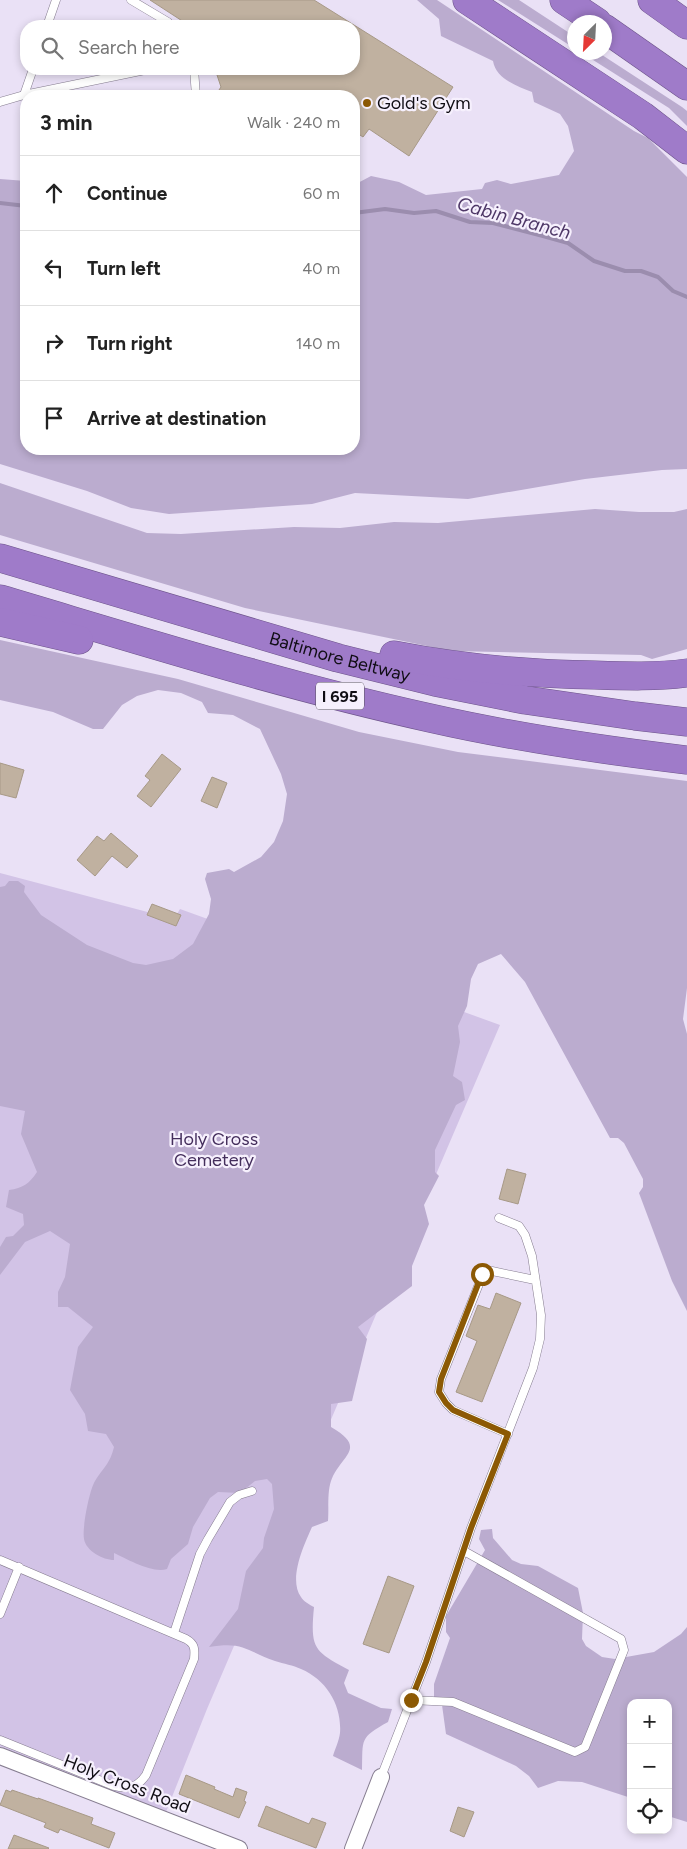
<!DOCTYPE html>
<meta charset="utf-8">
<style>
body{margin:0;font-family:Figtree,sans-serif;background:#f6f6f6;color:#222}
.controls{position:absolute;right:15px;bottom:15px;display:grid;overflow:hidden;border-radius:10px;box-shadow:0 2px 8px #0003}
.controls button{width:45px;height:45px;display:grid;place-items:center;padding:0;border:0;border-bottom:1px solid #e0e0e0;background:#fff;color:#222;font:25px sans-serif}
.compass{position:absolute;left:567px;top:15px;width:45px;height:45px;border-radius:50%;background:#fff;box-shadow:0 2px 8px #0003;rotate:204deg}
.stop{position:absolute;width:15px;height:15px;margin:-11px;border:4px solid #8c5904;border-radius:50%;background:#fff}
.stop.end{background:#8c5904;border-color:#fff;box-shadow:0 1px 5px #0008}
.list{margin:0;padding:0;list-style:none}
h2{display:flex;justify-content:space-between;align-items:center;height:65px;margin:0;padding:0 20px;font-size:21px}
h2 small{font-size:16px;font-weight:400;color:#767676}
.list li{display:grid;grid-template-columns:32px 1fr auto;gap:15px;align-items:center;box-sizing:border-box;height:75px;padding:0 20px;border-top:1px solid #e0e0e0}
.list b{display:block;font-size:19px;white-space:nowrap}
.list em{font-size:16px;font-style:normal;color:#767676}
.icon{flex:none;width:28px;height:28px;fill:none;stroke:currentColor;stroke-width:2;stroke-linecap:round;stroke-linejoin:round}
.map{position:relative;flex:none;width:687px;height:1849px;overflow:hidden}
.search{position:absolute;background:#fff;box-shadow:0 2px 8px #0003;left:20px;top:20px;width:340px;height:55px;display:flex;align-items:center;gap:12px;box-sizing:border-box;padding:0 18px;border-radius:20px;color:#767676;font-size:19px}
.panel{position:absolute;background:#fff;box-shadow:0 2px 8px #0003;left:20px;top:90px;width:340px;height:365px;border-radius:20px}
.map>svg:first-child{display:block}
</style>
<div class="map">
<svg width="687" height="1849" viewBox="0 0 687 1849">
<rect width="100%" height="100%" fill="#eae1f6"/>
<path fill="#d2c3e6" d="M0 873 174 919 180 909 500 1025 207 1709 166 1812 0 1747Z"/>
<path fill="#bbaccf" d="M417 0H437L634 131 648 138 687 177V469L662 470 585 479 468 499 355 493 312 504 169 514 131 508 87 491 0 464V179L26 181V449H354V185L371 176 399 182 426 195 482 189 485 183 497 180 511 184 559 175 574 151 568 126 560 114 534 102 532 92C517 86 496 79 493 61L441 36 439 19Z
M498 0H519L574 36V48Z
M582 53H599L682 107 687 111V126L669 108Z
M0 483 147 533 181 534 294 527 340 528 394 522 438 523 595 509 639 512H674L687 509V649L652 659 641 655 451 651 245 608 0 535Z
M0 640 178 679 359 732 458 752 687 781V988L683 1019 687 1034V1311L672 1281 639 1193 643 1187V1179L624 1143 618 1138H610L525 982 501 954 478 964 471 979 467 1006 458 1026 460 1042 453 1076 462 1082 465 1100 456 1105 435 1150V1172L439 1176 424 1205 429 1224 412 1266V1286L358 1327 367 1339 352 1401 331 1404V1427C369 1449 340 1455 331 1481 327 1493 329 1509 328 1521L312 1527C304 1545 288 1579 301 1597 303 1601 310 1605 314 1607 310 1649 314 1651 349 1670L344 1683 348 1693 381 1708 392 1709 388 1722C359 1738 363 1739 362 1770L333 1756C335 1749 339 1741 340 1733 342 1706 327 1680 301 1669 293 1665 284 1664 275 1661 246 1651 244 1641 209 1647L238 1609 246 1571 263 1548 264 1538 274 1509 272 1484 267 1479 255 1481 240 1493 218 1492 210 1498 193 1527 188 1544 171 1559 167 1569C153 1574 127 1559 114 1553V1560C103 1560 86 1551 84 1539 82 1529 89 1491 95 1481 103 1468 110 1464 114 1447L106 1434 88 1431 85 1414 70 1390 78 1347 93 1327 68 1307H58V1292L65 1277 70 1244 50 1231 25 1242 0 1275V1247L6 1237 13 1236 24 1225 23 1214 6 1207 9 1190C23 1188 29 1184 37 1172L21 1134 25 1111 0 1106V887L5 886 9 881H18L25 886 24 892 41 915 87 945 133 963 146 965 173 959 193 944 209 914 211 899 205 879 207 873 229 869 234 872 261 857 274 842 283 821 287 794 281 774 260 729 233 715 208 713 202 702 181 693 158 690 137 696 122 705 103 729H93L53 712 0 700Z
M492 1529 493 1538 512 1560 521 1564 538 1566 578 1588 583 1613 582 1639 586 1646 602 1657 615 1659 654 1652 681 1634 687 1627V1822L668 1816V1703H631V1798L582 1782 558 1781 538 1788 529 1776 516 1766 446 1734 442 1705 434 1699V1684L450 1638 446 1632V1616L485 1550 479 1539 481 1530Z"/>
<g fill="none" stroke-linecap="round" stroke-linejoin="round">
<path stroke="#9b8dae" stroke-width="4" d="M0 203 26 206
M354 213 385 209 414 213 436 211 470 222 493 223 543 236 568 243 594 261 625 271H641L658 277 673 291 687 297"/>
</g>
<path fill="#c0b1a0" stroke="#a79987" d="M150 0H314L453 87 409 156 369 129 363 137 354 131V96H215L221 87 215 69H354V26H190Z
M162 754 181 769 151 807 137 796 150 780 145 776Z
M0 763 24 770 16 798 0 794Z
M212 777 227 783 217 808 201 801Z
M111 833 138 856 127 868 112 856 95 876 77 860 97 836 104 841Z
M152 904 181 915 176 926 147 915Z
M507 1169 526 1174 518 1204 499 1199Z
M496 1293 521 1303 482 1402 456 1392 477 1341 466 1336 478 1305 490 1309Z
M388 1576 414 1586 389 1653 363 1644Z
M186 1775 215 1787 214 1789 233 1797 236 1788 247 1792 244 1801 246 1802 239 1818 179 1794Z
M6 1790 11 1792 12 1790 38 1799V1798L93 1818 91 1824 115 1833 109 1848 60 1829 58 1833 44 1827 46 1823 0 1805Z
M266 1806 309 1824 312 1818 326 1823 316 1848 258 1826Z
M458 1807 474 1812 464 1837 450 1831Z
M14 1835 49 1848 48 1849H8Z"/>
<g fill="none" stroke-linecap="round" stroke-linejoin="round">
<defs>
<path id="lane" d="M131 0 168 22 171 26
M47 26 56 0
M194 69 196 96
M24 95 33 69
M0 102 24 95 150 69
M508 1434 453 1410 446 1403 439 1392 441 1379 483 1274 492 1271 535 1280
M0 1560 186 1639C195 1644 195 1649 194 1659L146 1775C138 1787 128 1790 114 1786L0 1740
M0 1614 19 1567
M174 1633 200 1554 208 1539 230 1502 239 1495 252 1491
M411 1700 453 1702 575 1752 585 1747 624 1650 621 1639 464 1551
M381 1777 426 1662 471 1528 533 1368 540 1339 541 1315 532 1256 525 1235 519 1226 499 1218"/>
<path id="street" d="M0 1756 239 1849
M353 1849 381 1777"/>
<g id="highway">
<path d="M467 0 643 116 687 150"/>
<path d="M564 0 597 22"/>
<path d="M652 0 687 25"/>
<path d="M604 28 687 86"/>
<path id="s1" d="M0 558 338 658 435 682 525 700 635 716 687 722"/>
<path d="M0 599C142 641 285 686 430 718 514 737 601 750 687 760"/>
<path d="M0 622 79 640"/>
<path d="M394 655C460 668 528 674 595 675 626 676 657 677 687 673"/>
</g>
</defs>
<use href="#lane" stroke="#867d90" stroke-width="9"/>
<use href="#street" stroke="#867d90" stroke-width="18"/>
<use href="#highway" stroke="#6d548a" stroke-width="29"/>
<use href="#lane" stroke="#fff" stroke-width="8"/>
<use href="#street" stroke="#fff" stroke-width="16"/>
<use href="#highway" stroke="#9f7bc9" stroke-width="28"/>
</g>
<g fill="none" stroke-linecap="round" stroke-linejoin="round">
<path stroke="#8c5904" stroke-width="6" d="M411 1700 426 1662 471 1528 508 1434 453 1410 446 1403 439 1392 441 1379 482 1274"/>
</g>
<circle fill="#8c5904" stroke="#f6f0fd" stroke-width="2" cx="367" cy="103" r="5"/>
<g text-anchor="middle" dominant-baseline="central" stroke-width="4.5" stroke-linejoin="round" paint-order="stroke">
<rect fill="#f6f0fd" stroke="#55515a" stroke-width="1" x="316" y="682.5" width="48" height="27" rx="4"/>
<g font-size="16" font-weight="bold" fill="#100d14">
<text x="340" y="696">I 695</text>
</g>
<g font-size="18" fill="#100d14" stroke="#f6f0fd" text-anchor="start">
<text x="377" y="103">Gold's Gym</text>
</g>
<g font-size="18" fill="#100d14" stroke="#f6f0fd">
<text stroke="none"><textPath href="#s1" startOffset="354">Baltimore Beltway</textPath></text>
<text transform="translate(127 1784) rotate(21)">Holy Cross Road</text>
</g>
<g font-size="18" fill="#442e5c" stroke="#f6f0fd">
<text x="214" y="1139">Holy Cross<tspan x="214" dy="21">Cemetery</tspan></text>
</g>
<g font-size="19" font-style="italic" fill="#4e3767" stroke="#f6f0fd">
<text transform="translate(514 218) rotate(15)">Cabin Branch</text>
</g>
</g>
</svg>
<div class="controls">
<button>+</button>
<button>−</button>
<button><svg class="icon" aria-label="locate" viewBox="0 0 24 24"><circle cx="12" cy="12" r="6"/><path d="M12 2v4M12 18v4M2 12h4M18 12h4"/></svg></button>
</div>
<svg class="compass" viewBox="-18 -18 36 36"><path d="M0-13l5 13h-10z" fill="#e53935"/><path d="M0 13l5-13h-10z" fill="#767676"/></svg>
<div class="stop" style="left:482px;top:1274px"></div>
<div class="stop end" style="left:411px;top:1700px"></div>
<div class="search"><svg class="icon" aria-label="search" viewBox="0 0 24 24"><circle cx="10" cy="10" r="6"/><path d="M15 15l6 6"/></svg>Search here</div>
<section class="panel">
<h2>3 min<small>Walk · 240 m</small></h2>
<ul class="list">
<li><svg class="icon" aria-label="ahead" viewBox="0 0 24 24"><path d="M12 20V5M6 11l6-6 6 6"/></svg><div><b>Continue</b></div><em>60 m</em></li>
<li><svg class="icon" aria-label="left" viewBox="0 0 24 24"><path d="M17 20v-9H6M10 6l-5 5 5 5"/></svg><div><b>Turn left</b></div><em>40 m</em></li>
<li><svg class="icon" aria-label="right" viewBox="0 0 24 24"><path d="M7 20v-9h11M14 6l5 5-5 5"/></svg><div><b>Turn right</b></div><em>140 m</em></li>
<li><svg class="icon" aria-label="arrive" viewBox="0 0 24 24"><path d="M6 21V4h12l-3 4 3 4H6"/></svg><div><b>Arrive at destination</b></div></li>
</ul>
</section>
</div>
